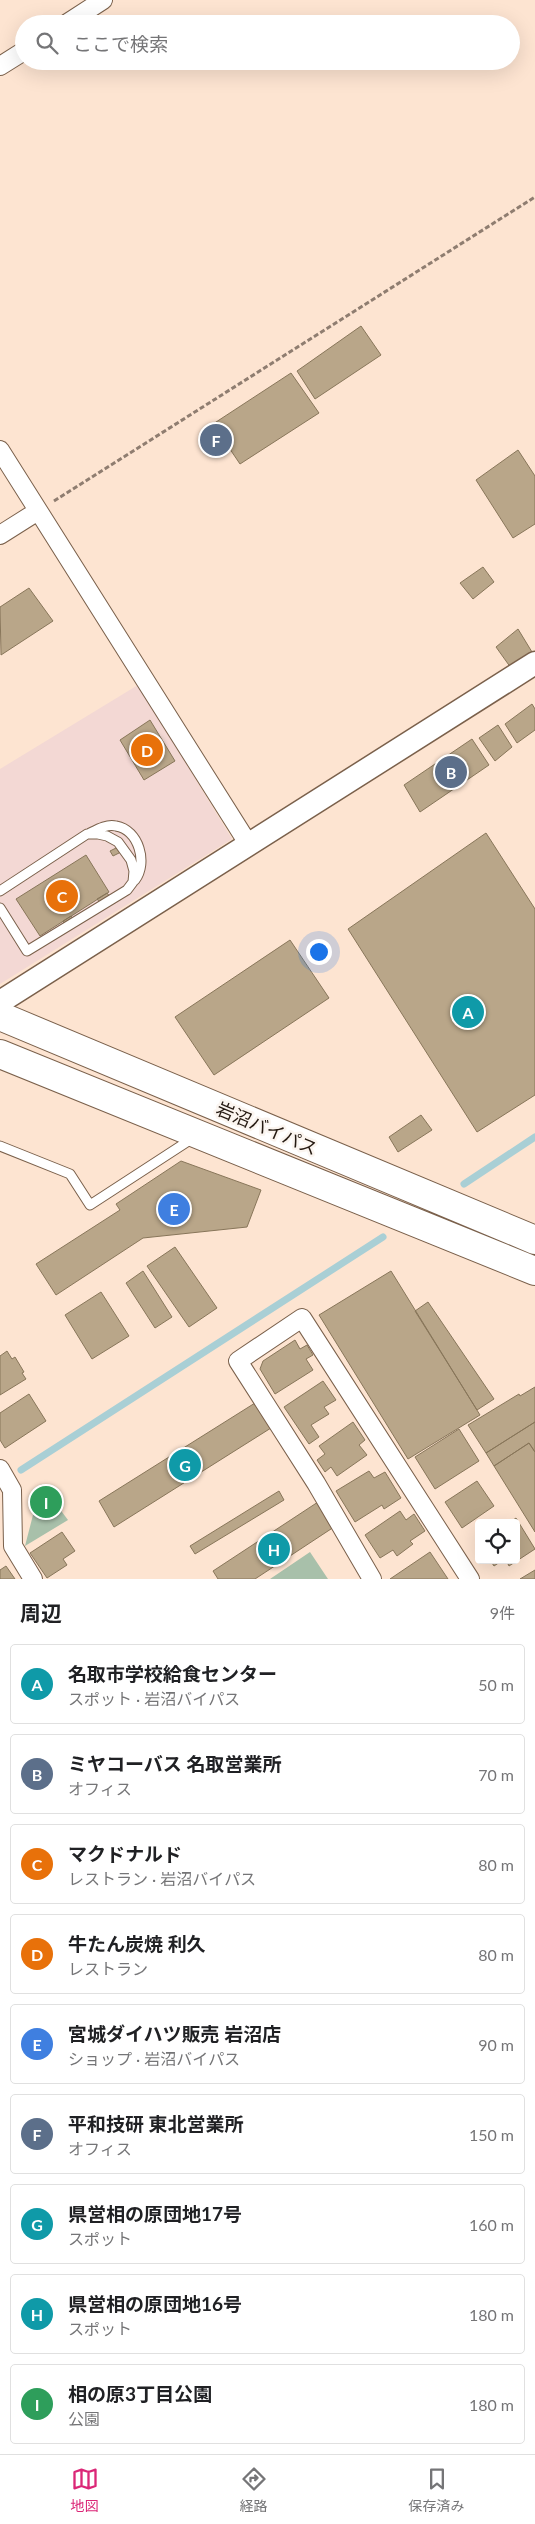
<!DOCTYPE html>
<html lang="ja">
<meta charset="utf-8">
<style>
body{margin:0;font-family:Lato,"Noto Sans JP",sans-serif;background:#f6f6f6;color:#202124}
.controls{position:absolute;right:15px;bottom:15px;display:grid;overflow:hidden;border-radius:5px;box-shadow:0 5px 20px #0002}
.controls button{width:45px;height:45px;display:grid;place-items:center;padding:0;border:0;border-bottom:1px solid #e0e0e0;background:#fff;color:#202124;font:25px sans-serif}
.you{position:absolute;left:318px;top:951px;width:18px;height:18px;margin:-12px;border:4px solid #fff;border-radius:50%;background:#1a73e8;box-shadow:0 0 0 8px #1a73e833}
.badge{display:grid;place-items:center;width:32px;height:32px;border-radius:50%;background:#db2777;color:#fff;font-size:16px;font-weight:700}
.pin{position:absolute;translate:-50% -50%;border:2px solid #fff;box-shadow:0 1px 5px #0006}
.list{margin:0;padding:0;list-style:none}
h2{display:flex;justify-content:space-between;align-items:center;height:65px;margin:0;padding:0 20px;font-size:21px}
h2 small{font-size:16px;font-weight:400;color:#757577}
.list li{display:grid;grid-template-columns:32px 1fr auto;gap:15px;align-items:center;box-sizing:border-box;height:80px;margin:0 10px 10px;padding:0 10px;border:1px solid #e0e0e0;border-radius:5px}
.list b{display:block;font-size:19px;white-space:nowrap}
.list p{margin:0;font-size:16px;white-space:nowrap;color:#757577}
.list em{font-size:16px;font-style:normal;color:#757577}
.icon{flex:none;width:28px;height:28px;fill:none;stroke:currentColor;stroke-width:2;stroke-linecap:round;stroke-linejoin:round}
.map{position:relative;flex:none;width:535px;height:1579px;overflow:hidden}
.search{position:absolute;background:#fff;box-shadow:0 5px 20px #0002;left:15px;right:15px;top:15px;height:55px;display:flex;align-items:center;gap:12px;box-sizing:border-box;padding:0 18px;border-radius:28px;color:#757577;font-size:19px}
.sheet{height:875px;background:#fff}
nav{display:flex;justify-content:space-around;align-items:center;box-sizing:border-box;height:70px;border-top:1px solid #e0e0e0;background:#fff;font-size:14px;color:#757577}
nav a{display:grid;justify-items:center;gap:2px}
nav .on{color:#db2777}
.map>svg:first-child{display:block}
</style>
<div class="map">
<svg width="535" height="1579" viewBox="0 0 535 1579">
<rect width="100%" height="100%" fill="#fde4d1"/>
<path fill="#f3d8d4" d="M138 685 232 839 0 984V769Z"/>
<path fill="#a8c0aa" d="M41 1484 68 1520 25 1546Z
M310 1552 328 1579H270Z"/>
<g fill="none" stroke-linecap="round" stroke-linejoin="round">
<path stroke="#a9cfd5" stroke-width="7" d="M464 1184 535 1137
M21 1470 383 1237"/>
</g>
<path fill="#b9a689" stroke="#88765a" d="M361 326 381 355 315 399 297 371Z
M291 373 319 413 240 464 213 424Z
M518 450 535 476V524L513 538 476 480Z
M483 567 494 582 473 599 460 583Z
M29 588 53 621 1 655 0 607Z
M518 629 532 652 511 668 496 647Z
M532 704 535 709V730L517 743 505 724Z
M150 720 175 761 144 780 120 740Z
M498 725 512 747 495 761 479 738Z
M472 739 489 765 420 812 404 785Z
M486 833 535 909V1095L477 1132 348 929Z
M118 847 121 852 113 856 110 851Z
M86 855 109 892 40 936 16 899Z
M107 893 111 898 101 904 97 899Z
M71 916 75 921 66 927 63 921Z
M290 940 329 998 214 1075 175 1017Z
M421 1115 432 1130 398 1152 389 1137Z
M181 1161 261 1190 247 1227 143 1238 56 1295 36 1264 120 1210 116 1204Z
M175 1247 217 1308 189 1327 147 1266Z
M143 1271 172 1317 155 1328 126 1283Z
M391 1271 480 1415 408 1459 319 1315Z
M101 1292 129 1336 92 1359 65 1315Z
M428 1302 494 1399 477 1410 415 1311Z
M295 1340 300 1349 307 1345 313 1355 306 1359 313 1370 275 1394 260 1369 263 1361Z
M7 1351 12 1359 15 1357 24 1372 22 1373 26 1379 0 1395V1356Z
M323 1381 336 1400 324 1407 329 1414 311 1425 319 1437 309 1444 284 1407Z
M535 1387V1422L486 1453 468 1425 519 1394 520 1396Z
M29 1394 46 1421 5 1448 0 1440V1413Z
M255 1403 271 1428 114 1527 99 1501Z
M353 1422 365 1440 359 1445 367 1455 337 1476 331 1467 325 1472 317 1460 325 1454 319 1446Z
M535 1422V1452L529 1443 494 1466 486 1453Z
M459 1429 479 1461 435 1489 415 1457Z
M529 1443 535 1452V1532L494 1466Z
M369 1471 374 1478 385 1472 401 1498 384 1509 382 1505 355 1522 336 1491Z
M477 1481 494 1506 462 1528 445 1502Z
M279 1491 284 1500 195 1554 190 1546Z
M318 1502 334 1527 255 1579H218L213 1571Z
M400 1511 406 1520 414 1514 425 1531 410 1541 413 1544 397 1556 393 1550 380 1558 365 1535Z
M516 1518 535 1549 509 1566 506 1560H516V1523H509Z
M62 1532 75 1551 63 1559 67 1565 47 1578 30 1553Z
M430 1552 448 1579H390Z
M490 1560H503L494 1566Z
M6 1566 15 1579H0V1570Z
M535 1570V1579H520Z"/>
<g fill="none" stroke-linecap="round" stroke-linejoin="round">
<defs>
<path id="service" d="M90 833C98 829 107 824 116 826 139 830 148 863 135 880
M0 891 87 834H98L107 836 118 842 131 860 134 871 133 882 127 890 27 951 0 908
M0 1146 70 1174 90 1205 193 1138"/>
<path id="minor" d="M66 24 103 0
M0 66 24 51
M0 450 249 845
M0 535 38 511
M0 1469 12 1490 13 1546 33 1579
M372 1579 316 1483 238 1361 302 1318 470 1579"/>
<path id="tertiary" d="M0 1002 535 663"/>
<path id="trunk" d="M0 1016 535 1240
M0 1054 535 1271"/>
</defs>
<use href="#service" stroke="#7a604b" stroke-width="11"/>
<use href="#minor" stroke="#7a604b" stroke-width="20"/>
<use href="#tertiary" stroke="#7a604b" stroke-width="25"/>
<use href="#trunk" stroke="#7a604b" stroke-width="30"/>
<path stroke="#8f7d70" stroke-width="3" stroke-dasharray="5 2.5" stroke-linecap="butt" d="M54 501 535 197"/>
<use href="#service" stroke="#fff" stroke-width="9"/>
<use href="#minor" stroke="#fff" stroke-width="18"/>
<use href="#tertiary" stroke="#fff" stroke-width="22"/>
<use href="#trunk" stroke="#fff" stroke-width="28"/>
</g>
<g text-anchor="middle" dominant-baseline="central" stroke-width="5" stroke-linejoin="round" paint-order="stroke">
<g font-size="18" fill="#241911" stroke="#fbf5f0">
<text transform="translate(267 1128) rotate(23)">岩沼バイパス</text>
</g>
</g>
</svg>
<div class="controls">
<button><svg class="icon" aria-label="locate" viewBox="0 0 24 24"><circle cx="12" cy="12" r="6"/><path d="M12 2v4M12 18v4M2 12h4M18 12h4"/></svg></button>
</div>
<div class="you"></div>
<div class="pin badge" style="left:468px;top:1012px;background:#0f9aa8">A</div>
<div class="pin badge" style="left:451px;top:772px;background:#5c6f8a">B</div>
<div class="pin badge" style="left:62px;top:896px;background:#e8710a">C</div>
<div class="pin badge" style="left:147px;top:750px;background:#e8710a">D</div>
<div class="pin badge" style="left:174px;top:1209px;background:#3f7fe0">E</div>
<div class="pin badge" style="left:216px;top:440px;background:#5c6f8a">F</div>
<div class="pin badge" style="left:185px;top:1465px;background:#0f9aa8">G</div>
<div class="pin badge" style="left:274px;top:1549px;background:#0f9aa8">H</div>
<div class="pin badge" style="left:46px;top:1502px;background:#2e9e5b">I</div>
<div class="search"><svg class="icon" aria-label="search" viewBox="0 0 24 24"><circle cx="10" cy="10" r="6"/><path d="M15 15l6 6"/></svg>ここで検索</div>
</div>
<section class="sheet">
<h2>周辺<small>9件</small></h2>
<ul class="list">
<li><span class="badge" style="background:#0f9aa8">A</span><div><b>名取市学校給食センター</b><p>スポット · 岩沼バイパス</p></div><em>50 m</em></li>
<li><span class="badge" style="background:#5c6f8a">B</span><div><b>ミヤコーバス 名取営業所</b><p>オフィス</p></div><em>70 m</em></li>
<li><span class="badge" style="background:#e8710a">C</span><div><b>マクドナルド</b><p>レストラン · 岩沼バイパス</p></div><em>80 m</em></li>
<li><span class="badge" style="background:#e8710a">D</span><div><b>牛たん炭焼 利久</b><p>レストラン</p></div><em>80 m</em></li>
<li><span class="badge" style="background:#3f7fe0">E</span><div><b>宮城ダイハツ販売 岩沼店</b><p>ショップ · 岩沼バイパス</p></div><em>90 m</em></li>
<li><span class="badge" style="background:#5c6f8a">F</span><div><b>平和技研 東北営業所</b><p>オフィス</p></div><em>150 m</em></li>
<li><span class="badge" style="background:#0f9aa8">G</span><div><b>県営相の原団地17号</b><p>スポット</p></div><em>160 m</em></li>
<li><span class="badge" style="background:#0f9aa8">H</span><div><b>県営相の原団地16号</b><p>スポット</p></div><em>180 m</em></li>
<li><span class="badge" style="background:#2e9e5b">I</span><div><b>相の原3丁目公園</b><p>公園</p></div><em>180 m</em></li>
</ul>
</section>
<nav>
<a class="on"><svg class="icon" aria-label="map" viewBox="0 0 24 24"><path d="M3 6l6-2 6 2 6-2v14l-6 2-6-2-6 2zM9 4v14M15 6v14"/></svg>地図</a>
<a><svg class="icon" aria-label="directions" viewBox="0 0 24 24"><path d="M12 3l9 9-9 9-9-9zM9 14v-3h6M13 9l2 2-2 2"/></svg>経路</a>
<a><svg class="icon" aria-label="saved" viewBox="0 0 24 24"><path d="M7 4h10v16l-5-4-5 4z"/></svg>保存済み</a>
</nav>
